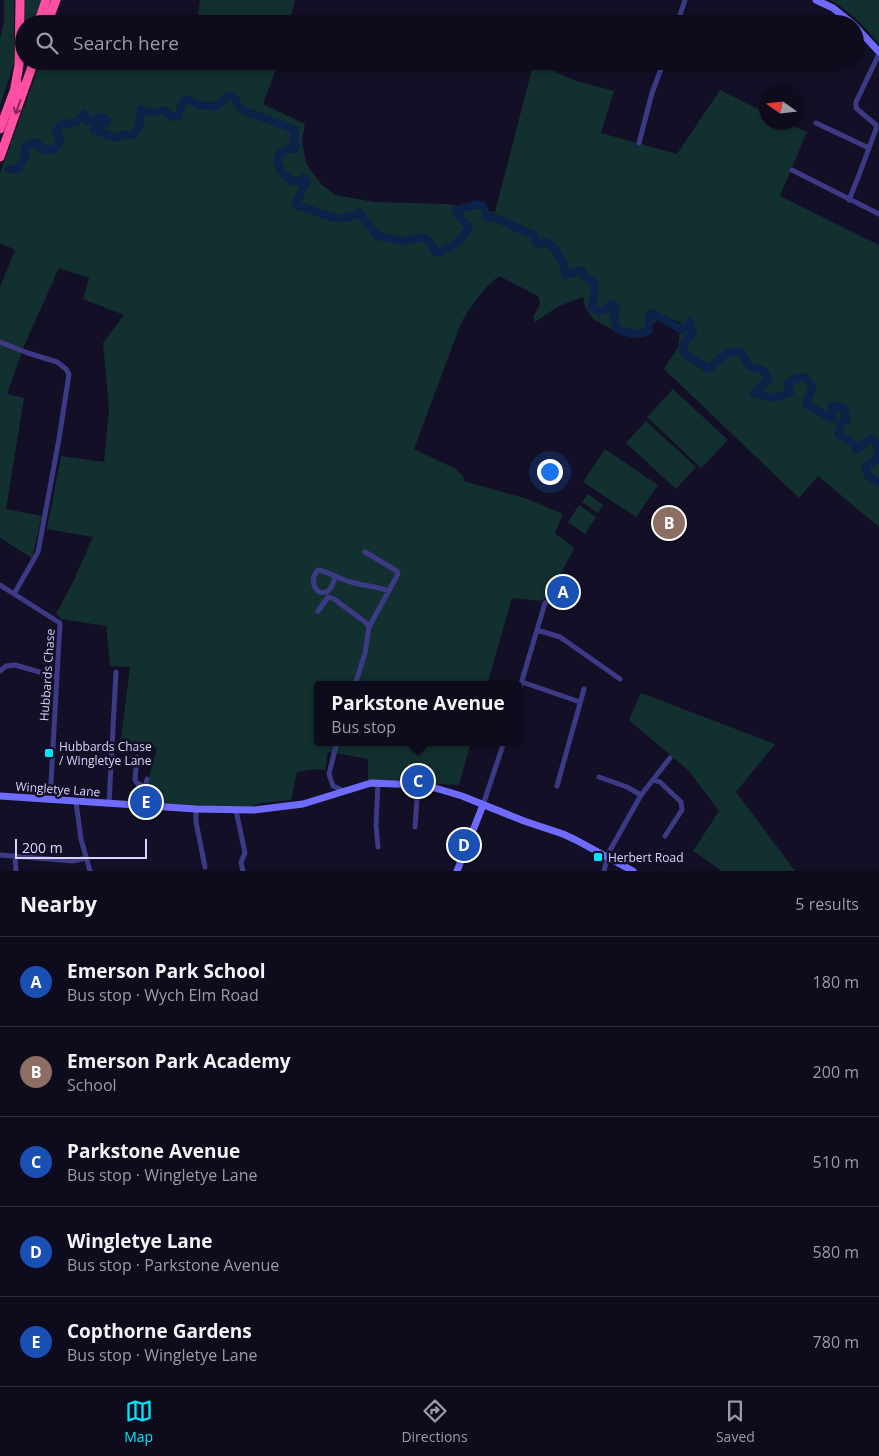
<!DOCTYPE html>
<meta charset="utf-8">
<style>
body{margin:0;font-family:"Open Sans",sans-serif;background:#1c1929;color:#f1f3f6}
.compass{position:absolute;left:759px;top:85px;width:45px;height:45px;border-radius:50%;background:#0e0b1c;box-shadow:0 2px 8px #0003;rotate:284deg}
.scale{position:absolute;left:15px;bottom:12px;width:132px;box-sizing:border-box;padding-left:5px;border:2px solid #d9d4ff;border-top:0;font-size:14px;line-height:18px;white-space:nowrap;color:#d9d4ff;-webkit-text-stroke:4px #130f26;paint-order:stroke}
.you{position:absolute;left:549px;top:471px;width:18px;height:18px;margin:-12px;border:4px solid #fff;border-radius:50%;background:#1a73e8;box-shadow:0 0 0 8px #1a73e833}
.badge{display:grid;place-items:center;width:32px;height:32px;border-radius:50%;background:#00e5ff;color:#fff;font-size:16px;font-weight:700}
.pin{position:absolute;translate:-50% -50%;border:2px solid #fff;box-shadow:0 1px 5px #0006}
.popup{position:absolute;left:314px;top:681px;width:208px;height:65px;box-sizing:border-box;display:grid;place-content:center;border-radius:5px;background:#0e0b1c;filter:drop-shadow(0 1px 4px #0005);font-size:16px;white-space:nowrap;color:#9b9ba3}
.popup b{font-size:19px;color:#f1f3f6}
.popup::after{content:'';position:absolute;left:50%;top:100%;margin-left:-10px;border:10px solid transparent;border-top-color:#0e0b1c}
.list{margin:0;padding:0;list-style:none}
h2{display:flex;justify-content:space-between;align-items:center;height:65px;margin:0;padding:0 20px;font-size:21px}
h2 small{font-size:16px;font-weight:400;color:#9b9ba3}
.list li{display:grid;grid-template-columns:32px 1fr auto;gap:15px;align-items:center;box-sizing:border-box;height:90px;padding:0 20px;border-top:1px solid #2e2b3b}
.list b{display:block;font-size:19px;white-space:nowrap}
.list p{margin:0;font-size:16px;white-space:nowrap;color:#9b9ba3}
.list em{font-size:16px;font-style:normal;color:#9b9ba3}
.icon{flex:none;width:28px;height:28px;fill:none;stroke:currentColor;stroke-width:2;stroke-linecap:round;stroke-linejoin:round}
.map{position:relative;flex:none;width:879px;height:871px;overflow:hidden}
.search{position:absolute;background:#0e0b1c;box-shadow:0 2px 8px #0003;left:15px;right:15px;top:15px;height:55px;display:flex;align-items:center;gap:12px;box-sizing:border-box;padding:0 18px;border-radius:28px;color:#9b9ba3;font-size:19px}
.sheet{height:515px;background:#0e0b1c}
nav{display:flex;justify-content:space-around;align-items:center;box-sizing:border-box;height:70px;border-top:1px solid #2e2b3b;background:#0e0b1c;font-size:14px;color:#9b9ba3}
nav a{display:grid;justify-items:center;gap:2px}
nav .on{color:#00e5ff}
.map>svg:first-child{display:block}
</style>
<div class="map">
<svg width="879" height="871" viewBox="0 0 879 871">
<rect width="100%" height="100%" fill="#130f26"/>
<path fill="#12302f" d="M4 0H14V63L0 106V39L4 21Z
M22 0H43L35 24H24V53L22 58Z
M200 0H295L289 24H197Z
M830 0H879V44C865 27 850 11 830 0Z
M41 61H279L263 104 305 124 302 141 306 163 321 184 335 195 374 202 447 204 495 212 533 65H540L576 81 614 91 601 133 677 154 720 90 766 113V122L787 123 807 132 780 196 879 245V527L818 476 799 498 664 369 678 347 681 322 661 316 648 330 634 334 619 333 593 319 585 307 583 297 559 306 535 322 533 317 536 312 540 303 538 296 499 276C483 288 471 306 461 323L414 449 454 468 464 477 463 481 528 499 563 514 555 533 574 548 552 591 542 601 512 598 487 685H318V742H471L459 785 368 781V759L328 752 325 770 317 769 297 772 291 800 261 803 241 810 141 806 157 748 121 738 130 667 110 666 106 626 61 619 56 614 73 582 93 537 47 529 61 456 104 462 109 409 103 343 124 315 83 299 89 278 59 268 24 346 7 394 24 398 6 509 42 516 32 558 0 538V287L15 250 0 243V173Z
M673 389 728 440 701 468 647 417Z
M646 421 696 467 676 489 626 443Z
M605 449 658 485 636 517 583 482Z
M588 494 603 505 598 513 582 502Z
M579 505 596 517 585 534 568 522Z
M641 693 775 744 736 792 795 871H722L693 851 719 811 689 771 629 720Z"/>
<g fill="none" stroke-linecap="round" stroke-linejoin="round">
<path stroke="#0c2248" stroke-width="8" d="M9 169H18L25 157V147L36 142 42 149 53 150 61 141 56 133 60 125 76 122 84 114 87 121 93 122 97 117 105 118 107 122 94 130 117 138 124 135 134 134 139 127 141 109 153 113 163 110 172 117H178L183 101 188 99 198 105 217 106 228 95 234 97 239 107 244 111 294 129 295 135 293 139 296 145 294 149H286L279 155 277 162C281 172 292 189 304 178L307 182 296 202 297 205C309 208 333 220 344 218 349 218 355 214 359 212L377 236 405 241 423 237 428 240 437 253C450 249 463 240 469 227L461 219 456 210 477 204 483 206 487 218 493 217 534 235 537 244 546 242 555 248 556 252 564 264 566 275 581 270 587 279 594 282 595 293 591 307 600 311 606 309 612 303 616 308 613 316 615 320 616 328C627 334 637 336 649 331V316L652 313C662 319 672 323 682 330L690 322 693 333 684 343 683 351 686 355 709 369 726 353 740 351 749 366 764 371 768 379 754 393 775 398 790 392 788 383 795 379 805 377 813 387 806 404 833 419 832 406 843 407 847 419 842 421 838 434 853 443 856 450 871 438 879 446
M879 447 876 460 865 466 869 477 879 482"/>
<path stroke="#3d3a85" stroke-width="5" d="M677 24 685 0
M816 123 869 148
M639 143 652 93 664 61
M792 170 879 214
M849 200 859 175 876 129V125L856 108V102L879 54
M0 342 28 353 57 362 66 369 69 374 59 439 38 552 14 594
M365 552 397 571 398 574 369 627
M335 576C334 581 332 588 328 591 316 598 308 580 318 570 329 572 340 579 351 582 364 586 377 586 389 591
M0 585 60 623 50 800
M318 611 328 597 334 599 365 622 369 627 365 653 355 685
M537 630 560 637 620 679
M0 671 6 666 15 665 57 677
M522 682 580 702
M518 694 545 603 557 597 564 596
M337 742 329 774 333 786 344 791
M137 757 135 780 137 783 144 787
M599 777 627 787 641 795
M653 780 660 782 681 802 682 810 665 836
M378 783 376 825 378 847
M557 786 584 689
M76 802 81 839 90 871
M109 803 116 672
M483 805 504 742
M141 806 147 779
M196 809V822L205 867
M236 810 245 853 241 862 243 871
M415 827 418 785
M0 855 73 861 86 858
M15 856 16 871
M604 871 609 852 641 795 670 758"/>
<path stroke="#6f6bff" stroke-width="7" d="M816 0 833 8 853 24
M855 26 879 52
M0 796 196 809 254 810 303 804 371 783 418 785 435 788 462 796 524 821 563 834 576 840 633 871
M457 871 483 805"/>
<path stroke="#ff4fa3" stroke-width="9" d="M38 24 46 0
M47 24 56 0
M15 87 19 65 20 0
M0 129 17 83
M0 157 34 61"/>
</g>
<defs><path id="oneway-shaft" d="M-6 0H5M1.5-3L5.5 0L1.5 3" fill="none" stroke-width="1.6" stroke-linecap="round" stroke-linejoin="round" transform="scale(1.25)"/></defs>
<use stroke="#7d2c5e" href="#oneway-shaft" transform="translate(18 107) rotate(110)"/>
<g fill="#00e5ff" stroke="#130f26" stroke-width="2">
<rect x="44" y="748" width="10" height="10" rx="2.5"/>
<rect x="593" y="852" width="10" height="10" rx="2.5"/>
</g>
<g text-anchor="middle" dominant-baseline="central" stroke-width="5" stroke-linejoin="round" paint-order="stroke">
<g font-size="12" fill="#d9d4ff" stroke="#130f26">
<text transform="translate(47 675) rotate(-86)">Hubbards Chase</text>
<text transform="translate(58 789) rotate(4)">Wingletye Lane</text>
</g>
<g font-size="12" fill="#d9d4ff" stroke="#130f26" text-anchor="start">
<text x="59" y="746">Hubbards Chase<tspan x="59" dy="14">/ Wingletye Lane</tspan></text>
<text x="608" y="857">Herbert Road</text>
</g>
</g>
</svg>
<svg class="compass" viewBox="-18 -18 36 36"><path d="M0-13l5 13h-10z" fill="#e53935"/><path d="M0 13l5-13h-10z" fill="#9b9ba3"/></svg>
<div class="scale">200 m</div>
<div class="you"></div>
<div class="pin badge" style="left:563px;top:592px;background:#1a4fb4">A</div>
<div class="pin badge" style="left:669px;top:523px;background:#8d6e63">B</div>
<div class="pin badge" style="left:418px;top:781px;background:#1a4fb4">C</div>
<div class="popup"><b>Parkstone Avenue</b>Bus stop</div>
<div class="pin badge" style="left:464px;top:845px;background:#1a4fb4">D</div>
<div class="pin badge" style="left:146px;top:802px;background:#1a4fb4">E</div>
<div class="search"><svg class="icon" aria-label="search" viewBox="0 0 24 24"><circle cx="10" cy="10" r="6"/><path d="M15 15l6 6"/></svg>Search here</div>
</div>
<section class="sheet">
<h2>Nearby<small>5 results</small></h2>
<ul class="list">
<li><span class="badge" style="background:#1a4fb4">A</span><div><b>Emerson Park School</b><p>Bus stop · Wych Elm Road</p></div><em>180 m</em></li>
<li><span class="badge" style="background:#8d6e63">B</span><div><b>Emerson Park Academy</b><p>School</p></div><em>200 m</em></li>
<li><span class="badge" style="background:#1a4fb4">C</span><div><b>Parkstone Avenue</b><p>Bus stop · Wingletye Lane</p></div><em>510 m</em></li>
<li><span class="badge" style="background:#1a4fb4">D</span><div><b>Wingletye Lane</b><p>Bus stop · Parkstone Avenue</p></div><em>580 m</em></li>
<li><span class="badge" style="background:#1a4fb4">E</span><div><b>Copthorne Gardens</b><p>Bus stop · Wingletye Lane</p></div><em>780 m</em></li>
</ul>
</section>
<nav>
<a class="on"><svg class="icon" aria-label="map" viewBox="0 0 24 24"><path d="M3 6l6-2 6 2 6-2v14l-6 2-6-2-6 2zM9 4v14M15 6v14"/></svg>Map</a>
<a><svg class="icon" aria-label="directions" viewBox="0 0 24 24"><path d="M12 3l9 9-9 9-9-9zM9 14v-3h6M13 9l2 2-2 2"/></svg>Directions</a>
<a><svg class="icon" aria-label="saved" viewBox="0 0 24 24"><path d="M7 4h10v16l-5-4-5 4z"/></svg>Saved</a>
</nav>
